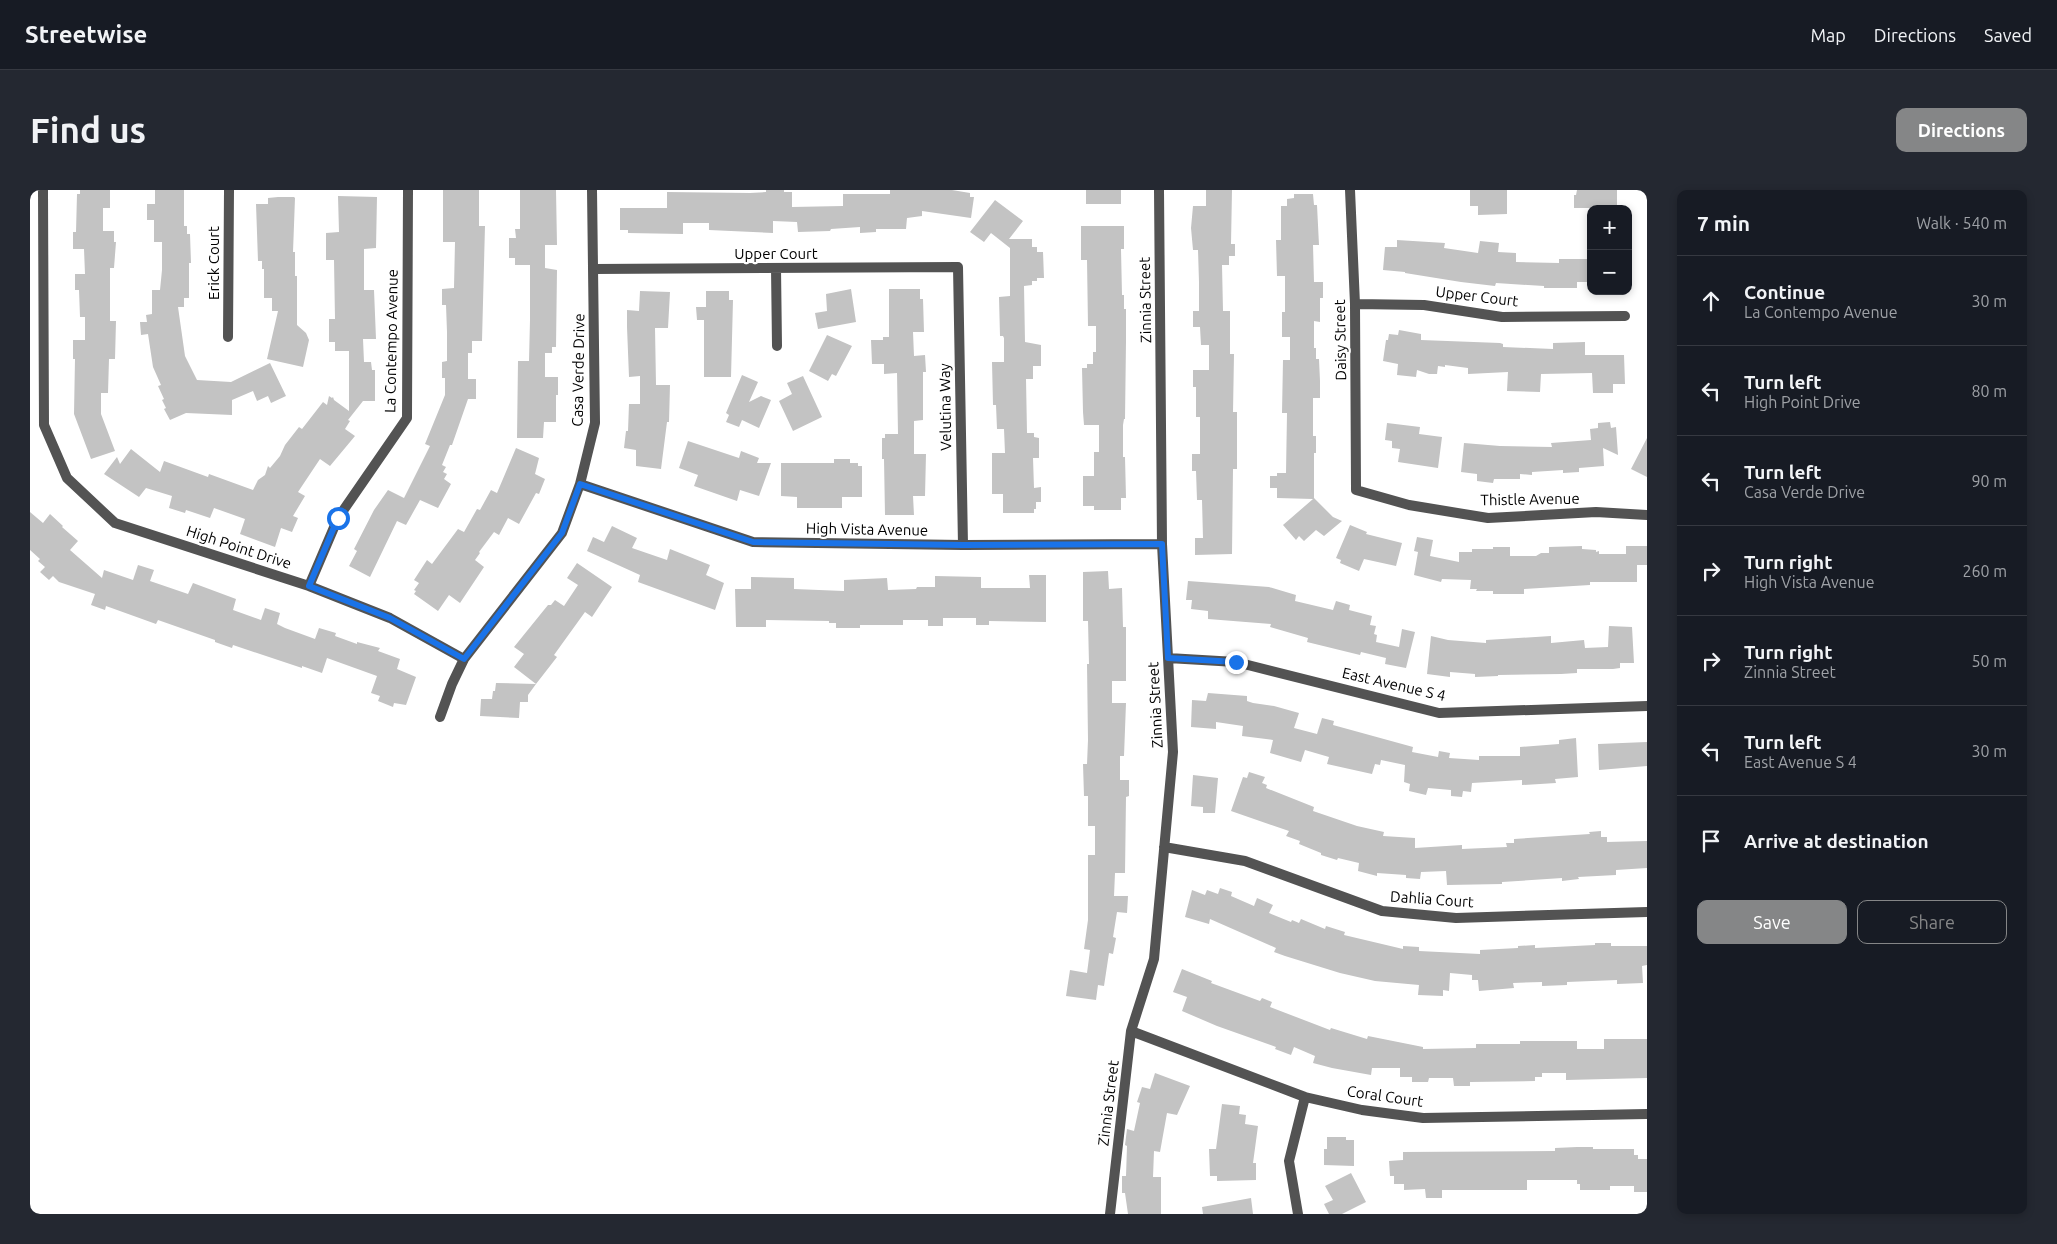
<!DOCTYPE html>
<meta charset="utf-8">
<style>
body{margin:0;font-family:Ubuntu,sans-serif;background:#242831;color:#f1f3f6}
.controls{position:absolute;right:15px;top:15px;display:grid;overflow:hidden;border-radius:10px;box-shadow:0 2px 8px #0003}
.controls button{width:45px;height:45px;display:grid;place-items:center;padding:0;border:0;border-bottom:1px solid #363941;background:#171b24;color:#f1f3f6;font:25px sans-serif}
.stop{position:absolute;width:15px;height:15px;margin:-11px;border:4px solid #1a73e8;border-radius:50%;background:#fff}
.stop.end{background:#1a73e8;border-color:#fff;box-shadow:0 1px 5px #0008}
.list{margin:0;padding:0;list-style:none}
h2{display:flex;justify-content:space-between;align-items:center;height:65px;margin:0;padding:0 20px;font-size:21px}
h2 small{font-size:16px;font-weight:400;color:#9ea1a6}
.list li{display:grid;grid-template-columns:32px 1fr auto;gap:15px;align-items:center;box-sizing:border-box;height:90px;padding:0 20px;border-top:1px solid #363941}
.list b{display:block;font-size:19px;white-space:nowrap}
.list p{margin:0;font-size:16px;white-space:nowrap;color:#9ea1a6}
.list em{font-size:16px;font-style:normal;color:#9ea1a6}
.actions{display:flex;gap:10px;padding:15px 20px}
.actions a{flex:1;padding:11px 0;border:1px solid #858687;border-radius:10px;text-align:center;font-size:18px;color:#858687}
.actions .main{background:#858687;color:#fff}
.icon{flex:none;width:28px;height:28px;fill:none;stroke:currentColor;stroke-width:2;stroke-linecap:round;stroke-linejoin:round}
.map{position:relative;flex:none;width:1617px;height:1024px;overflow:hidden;border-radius:10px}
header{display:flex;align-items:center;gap:30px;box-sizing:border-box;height:70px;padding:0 25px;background:#171b24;border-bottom:1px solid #363941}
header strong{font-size:24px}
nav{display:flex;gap:28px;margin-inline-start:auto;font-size:18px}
.intro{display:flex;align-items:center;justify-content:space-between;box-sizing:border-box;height:120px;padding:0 30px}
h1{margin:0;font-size:35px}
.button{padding:12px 22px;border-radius:10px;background:#858687;color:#fff;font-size:18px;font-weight:700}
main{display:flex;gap:30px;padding:0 30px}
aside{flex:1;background:#171b24;border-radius:10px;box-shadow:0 2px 8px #0003}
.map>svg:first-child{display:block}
</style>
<header>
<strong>Streetwise</strong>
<nav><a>Map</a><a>Directions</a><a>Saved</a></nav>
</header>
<div class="intro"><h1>Find us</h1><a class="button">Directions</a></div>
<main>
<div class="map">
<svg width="1617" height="1024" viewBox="0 0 1617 1024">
<rect width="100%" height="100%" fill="#fff"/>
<path fill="#c3c3c3" d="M50 0H80V18H73V41H84V52H86L84 78H80V131H86L85 169H79L78 203H71V224L85 261 61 269 44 224 45 169H43V150H55V127H50L49 100H45V84H55L54 59H43V42H46L47 4H50Z
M125 0H154V36H157V44H160L161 73H159V108H154V117H148L155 166 167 190 201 192 240 173 256 206 241 213 238 206 227 211 223 201 202 210V225L156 223 140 230 134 219 136 218 132 210 134 209 128 196 131 195 123 177 118 144 111 145 110 132H117L116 125 122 124V100H130L132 80V52H124V30H117V14H125Z
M413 0H449V36H455L452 151H442V163H438V189H446V209H438L422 255H420L412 275 416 277 413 282 417 284 414 289 421 294 408 318 390 310 376 335 367 331 340 387 319 376 327 361 324 359 344 320 358 300 374 308 400 256 395 254 415 205V188H412V172L417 171V142L416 115H412V99L424 98 425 52H413Z
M490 0H526L527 55H515V78L527 80 526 157H522V163H515V187H528V205H526V232H514L513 248H487L488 171H499L500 130V75H485V68H479V48H486L485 39H490Z
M736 0H754V2H762V17L813 16V4H860V0H922L940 3V7H944L941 28 892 21V26L877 28 876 39H846V42L830 43V37L801 39 800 41 768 42 767 32 743 31V43L679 40V33H653V44L598 43V40H590V18H637V2L720 3 736 2Z
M1056 0H1091V14H1056Z
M1176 0H1202L1201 54H1205V66H1199V75H1192L1193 121H1200V164H1204L1203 222H1207V279H1203L1202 364 1165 365V348H1173L1172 310H1167L1166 281H1162V264H1170V227H1166V197H1163V180H1179V155H1171L1170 137H1163V121H1169V92L1168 60H1163L1161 38 1163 16H1176Z
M1440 0H1477V24L1448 25V16H1440Z
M1547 0H1587V18H1544V5H1546Z
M1264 4H1283L1284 15H1287L1289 55H1283L1284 92H1293V108H1290V132L1284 131V158H1286V169H1289L1290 191V208H1283V246H1286V263H1284V308L1303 327 1312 331 1294 346 1286 340 1274 351 1269 346 1266 350 1253 335 1283 309 1247 308V298H1240V286H1247V283H1256L1257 223H1252L1253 170H1260V147H1252V122H1255V86H1247L1246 50H1251V16H1257V9L1264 8Z
M308 6 347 7 346 58 334 59V100H344L346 149H333L334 172H341L342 180H345V211H333L318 230 320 231 315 239 325 246 300 276 290 269 268 302 275 306 263 326 268 328 262 342 251 338 245 357 210 344 215 329 184 318 180 328 156 320 155 323 139 318 142 306 116 298 109 307 74 284 87 267 90 274 101 259 130 282 134 271 178 287 179 284 223 300 228 290 235 285 238 276 240 278 250 266 255 255 269 237 272 239 293 212 297 215 299 206 302 208 303 207 304 210 319 221V161H305V152H299V129H305L304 70H296V43L309 42Z
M248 7H264L265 8 263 62H265V86H267V135L276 143 279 150 273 177 237 169 248 121H242V108H234V79H232V71H228L226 14H238V8Z
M965 10 993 31 979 49H1002V57H1007V62H1013L1014 88H1007V91H1002V95L994 96 995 152 1011 155V176H1003V189H996L997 243H1004V247L1009 248V268H1003L1004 298 1011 297V312H1006V319H1004V323H973V304H962V263H975L974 239H967L966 215H963L962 172H974V148L973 146H970L969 107 980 106V58L961 43 954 52 940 42Z
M1051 36H1094V59H1091L1092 105H1094V119H1096V151L1095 229H1094L1093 235V267H1095L1096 308H1091V320H1064V316H1053V286H1064V262H1069V235H1054L1053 222 1052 178H1057V174H1063V162H1066V136H1058L1057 70H1051Z
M1367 50 1415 53 1414 58 1448 63 1450 51 1469 53 1468 62 1486 63V72L1529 73V69H1561V92H1547V98H1514V96L1466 93 1465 96 1431 92 1375 83V82L1353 80 1355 57H1367Z
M821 99 826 132 788 139 785 123 797 121 796 104Z
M859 99H890V109H893L894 142H883L884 166 895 165 896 182H893V230L884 231V264H896L895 306H883L884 325H855L854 269H852V248H855V244H868L867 183 854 184V174H842L841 150H853V147H859Z
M610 101 640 102 638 138H625L626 195H640L639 232H637L631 279 606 276V260L594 258 596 241H598L599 214H610V186L599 187 597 137V120L609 121Z
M676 101H699V110H703L701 187H674V130H667L666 117H676Z
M1369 140 1391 144V150L1470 153 1473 154V157L1523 159V153L1555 152V165H1594L1595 194H1583V203H1563L1562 183 1511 184 1510 202 1477 201 1478 182 1438 184V178L1415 175V177L1408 176 1407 184H1399L1387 180 1386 187 1367 185 1368 174 1353 171 1356 150H1358L1359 144 1368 145Z
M797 145 822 156 806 186 802 184 798 191 779 181Z
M712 185 728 192 719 212 731 206 741 210 729 238 712 230 709 237 696 232 699 225 696 223Z
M773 186 792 227 763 241 749 211 762 204 757 193Z
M1580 232 1581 238 1586 237 1588 265 1573 258 1574 276 1549 278V282L1533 283V280L1502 282V285L1490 284V289H1464L1463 293 1447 291V284L1431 282 1434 253 1470 256 1522 257 1521 253 1561 250 1560 239 1568 238V233Z
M1357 233 1390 237 1389 244 1412 247 1408 278 1368 272 1370 259 1362 258V251L1355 250Z
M1617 248V287L1601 279Z
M658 251 709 268 711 261 729 268 727 273H741L729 306 710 300 707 311 664 296 668 285 649 278Z
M486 258 509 268 505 284 515 289 509 304 506 303 489 334 478 328 469 345 464 342 449 362 450 363 445 370 454 377 430 413 419 405 408 421 384 404 386 401 384 400 389 393 384 390 397 370 402 374 428 339 434 342 447 319 450 320 461 300 467 303Z
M804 269H820V273H828V276H832V307H812V318H767V307L751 306V273H804Z
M0 322 13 333 20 324 33 336 32 337 48 351 40 360 72 388 74 380 103 390 108 375 124 380 120 391 158 404 163 393 206 409 203 420 231 430 235 418 250 423 247 434 255 438 285 449 289 438 306 443 305 446 327 454V452L350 458 348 461 370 469 367 479 386 487 376 515 364 513 363 517 348 511 350 506 341 503 347 486 297 468 292 483 272 476V478L203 455 202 458 185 452V450L128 430 126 434 76 416 75 420 61 415 65 404 29 392 23 386 19 390 10 382 15 377 8 371 10 369 0 360Z
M1320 335 1337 342 1336 344 1372 353 1366 376 1334 369 1329 381 1310 373 1311 370 1306 368Z
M582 336 607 348 602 358 637 370 640 359 680 375 676 385 694 393 685 420 608 392 610 385 557 361 563 347 574 352Z
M1387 347 1403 350 1400 366 1429 372V362H1442V359H1463V357H1480V366H1506L1511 363H1519V357L1552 356V359L1566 360V362L1569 361V364H1596V356H1617V375H1607V392H1560V395L1494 399V404H1463V401H1446L1447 399H1440L1441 390 1412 389 1411 392 1384 385 1388 362 1384 361Z
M547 373 582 397 562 427 555 422 524 465 527 467 506 494 484 477 494 464 484 457 518 415H521L525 410 534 416 548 395 537 388Z
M1078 381 1079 399 1092 398 1093 437H1096V491H1082V513H1096L1094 566H1090V590H1099V606L1096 607 1095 683H1085L1084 706H1098L1097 723 1087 722 1083 747 1086 748 1083 764 1079 763 1074 796 1068 795 1066 810 1036 806 1040 780 1057 783 1060 760 1054 759 1058 730V665H1065V636H1058V606H1054L1053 574H1057L1058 550 1057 474H1059L1058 431H1053V382Z
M999 385H1016V432L959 431V435H946V428H913V436H898V430H873V435H830V438H806V433H799V431L736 430V437H706L705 399H721V387L764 388V399L814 401V390L857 388 858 400 886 399 887 397H905V386L951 387V398H1000Z
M1158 391 1239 397 1266 405 1265 411 1303 420 1306 411 1320 415 1319 420 1342 426 1340 435 1346 436 1344 444 1347 445 1346 452 1369 457 1372 439 1385 442 1376 478 1355 474 1356 468 1331 462 1330 465 1277 452 1278 448 1240 437 1241 434 1178 429V421L1161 419 1162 410H1156Z
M1579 436 1602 437 1604 473H1590V478L1583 479H1547V483L1531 484 1468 485V486L1445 487V484L1420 482V487L1397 484 1401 446 1418 450 1456 453V450L1521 446V453L1554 450 1555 458 1578 457Z
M466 493 506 494 498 505V512H490L489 528 450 526 451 509H462L463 501H465Z
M1178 503 1217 506V511L1223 513 1244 516 1269 523 1264 538 1287 544 1292 528 1304 531 1303 535 1383 557 1382 562 1408 567 1409 561 1420 563 1419 568 1449 570V566H1490V557L1529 554V550L1546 548 1548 587 1525 589 1526 593 1492 595V590L1442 593 1441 602 1433 601 1432 607 1421 606V600L1398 598 1396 605 1379 601 1380 594 1374 592 1375 575 1351 570 1350 575 1345 574 1342 584 1297 574 1299 567 1275 560 1271 572 1240 563 1243 550 1212 546 1213 536 1186 532V539L1161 537 1162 510 1176 511Z
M1617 552V576L1569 580 1568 554Z
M1219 582 1235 587 1232 593 1237 595 1236 598 1284 617 1283 621 1327 636 1354 642 1353 646 1385 648V658L1432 655V659L1477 657 1476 653H1484V649L1560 644 1559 642 1571 641V647H1577V652L1617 651V678L1586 680V685L1548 687 1549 689 1532 691V688L1472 692V694L1417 695 1416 681 1391 682 1390 689 1376 688V685L1347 683V686L1328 681 1329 673 1308 668 1307 670 1291 665V663L1269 654 1270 651 1256 646 1259 641 1201 621 1213 587 1217 588Z
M1163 585 1188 588 1185 623H1173V617L1161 616Z
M1190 698 1202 702 1201 706 1224 716 1227 708 1243 715 1239 723 1261 732 1262 730 1269 733 1271 729 1295 739 1296 736 1315 742 1314 745 1373 759V756L1389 757V761L1450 764V760L1488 758V756L1505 755V758L1565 755V753H1581V756H1617V775L1612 776 1613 793 1587 794V790L1537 792V795L1512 796V792L1483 793 1484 798 1449 801 1448 790H1442V785L1420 783 1419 801 1413 800V806L1388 805 1389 795 1345 791 1310 783 1255 766 1244 762 1246 758 1180 729 1179 734 1155 727 1162 700 1175 705 1177 700 1188 704Z
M1152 779 1182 791 1181 793 1230 811 1232 808 1242 812 1240 817 1300 840 1301 838 1337 849 1338 846 1393 857V859L1446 858V854H1490V851H1547V859H1574V849H1617V888L1536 890V883H1512V887H1505V891L1440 892V896H1424L1423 888H1399L1398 892H1382V887H1370V878H1342L1341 885 1302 878 1283 873 1285 866 1264 857 1261 865 1245 859 1246 857 1187 836 1152 821 1157 807 1143 802Z
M1125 883 1160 896 1147 925 1137 923 1130 962 1124 961 1123 987H1131V1024H1098L1095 1003H1092V986H1096L1097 956 1095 955 1097 939 1104 941 1110 913 1107 912 1112 897 1120 899Z
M1192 914 1210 916 1209 924 1216 925 1215 934 1228 936 1223 973H1226V990L1187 991V986H1180L1179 959H1186Z
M1297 947H1316V950H1324V976L1294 975V959H1297Z
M1547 957H1563V959H1604V965H1608V969H1617V1002H1604V996H1580V1000H1550V994H1547V990H1497V1000H1412V1008H1396L1395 999 1374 1000V994H1364V986H1360L1359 971 1373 970V962L1525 961V958Z
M1321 983 1336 1012 1312 1024H1299L1294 1014 1303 1010 1295 996Z
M1221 1008 1223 1024H1173L1172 1017Z"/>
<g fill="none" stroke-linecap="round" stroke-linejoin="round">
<path stroke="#535353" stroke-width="10" d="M13 0 14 235 37 288 85 333 279 396 360 428 434 469
M1320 0 1325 114 1326 300 1379 315 1458 328 1566 322 1617 325
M746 78 747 156
M564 79 928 77 933 355
M1325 114 1394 115 1472 127 1595 126
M198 147 199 0
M550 294 723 352 933 355 1132 354
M279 396 308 328 377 228 378 0
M1138 468 1206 472 1409 523 1617 516
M410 527 422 494 434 469 532 343 550 294 565 233 562 0
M1134 657 1215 671 1352 721 1426 728 1617 722
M1101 841 1275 907 1332 920 1393 928 1617 924
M1080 1024 1101 841 1124 769 1143 562 1132 354 1129 0
M1268 1024 1259 971 1275 907"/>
</g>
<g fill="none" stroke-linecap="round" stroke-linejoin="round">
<path stroke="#1a73e8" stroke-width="6" d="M308 328 279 396 360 428 434 469 532 343 550 294 723 352 933 355 1132 354 1138 468 1206 472"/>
</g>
<g text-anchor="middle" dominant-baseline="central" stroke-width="4.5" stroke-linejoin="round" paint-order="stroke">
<g font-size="15" fill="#000" stroke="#fff">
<text x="746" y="63">Upper Court</text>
<text transform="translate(183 73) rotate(-90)">Erick Court</text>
<text transform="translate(1447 106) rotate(7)">Upper Court</text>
<text transform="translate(1115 110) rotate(-91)">Zinnia Street</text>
<text transform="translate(1310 150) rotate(-91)">Daisy Street</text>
<text transform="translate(361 151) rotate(-89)">La Contempo Avenue</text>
<text transform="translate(548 180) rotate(-89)">Casa Verde Drive</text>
<text transform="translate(915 217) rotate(-91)">Velutina Way</text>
<text transform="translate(1500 309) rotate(-1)">Thistle Avenue</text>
<text transform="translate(837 339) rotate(1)">High Vista Avenue</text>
<text transform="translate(209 357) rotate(18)">High Point Drive</text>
<text transform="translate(1364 494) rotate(13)">East Avenue S 4</text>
<text transform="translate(1125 515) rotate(-93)">Zinnia Street</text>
<text transform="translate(1402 709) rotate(4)">Dahlia Court</text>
<text transform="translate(1355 906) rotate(8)">Coral Court</text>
<text transform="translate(1078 913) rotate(-83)">Zinnia Street</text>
</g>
</g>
</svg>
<div class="controls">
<button>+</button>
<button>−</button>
</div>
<div class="stop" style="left:308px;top:328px"></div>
<div class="stop end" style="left:1206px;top:472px"></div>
</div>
<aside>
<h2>7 min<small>Walk · 540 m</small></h2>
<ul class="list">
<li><svg class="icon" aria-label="ahead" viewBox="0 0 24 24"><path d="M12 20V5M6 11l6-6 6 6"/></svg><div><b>Continue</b><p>La Contempo Avenue</p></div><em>30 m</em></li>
<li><svg class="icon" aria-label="left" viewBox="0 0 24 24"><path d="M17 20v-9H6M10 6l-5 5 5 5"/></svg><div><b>Turn left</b><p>High Point Drive</p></div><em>80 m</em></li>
<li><svg class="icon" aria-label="left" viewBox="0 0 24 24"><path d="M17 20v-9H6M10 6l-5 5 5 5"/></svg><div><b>Turn left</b><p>Casa Verde Drive</p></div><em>90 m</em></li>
<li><svg class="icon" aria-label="right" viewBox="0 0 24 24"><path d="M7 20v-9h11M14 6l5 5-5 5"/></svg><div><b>Turn right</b><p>High Vista Avenue</p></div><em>260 m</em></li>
<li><svg class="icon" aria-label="right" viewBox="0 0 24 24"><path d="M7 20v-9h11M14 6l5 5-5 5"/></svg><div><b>Turn right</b><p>Zinnia Street</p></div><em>50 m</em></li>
<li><svg class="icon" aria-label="left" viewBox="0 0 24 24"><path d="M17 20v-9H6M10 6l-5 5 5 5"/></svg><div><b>Turn left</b><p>East Avenue S 4</p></div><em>30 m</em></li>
<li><svg class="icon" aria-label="arrive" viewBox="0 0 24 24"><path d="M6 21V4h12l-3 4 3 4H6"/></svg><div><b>Arrive at destination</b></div></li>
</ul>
<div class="actions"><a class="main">Save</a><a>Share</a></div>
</aside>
</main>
